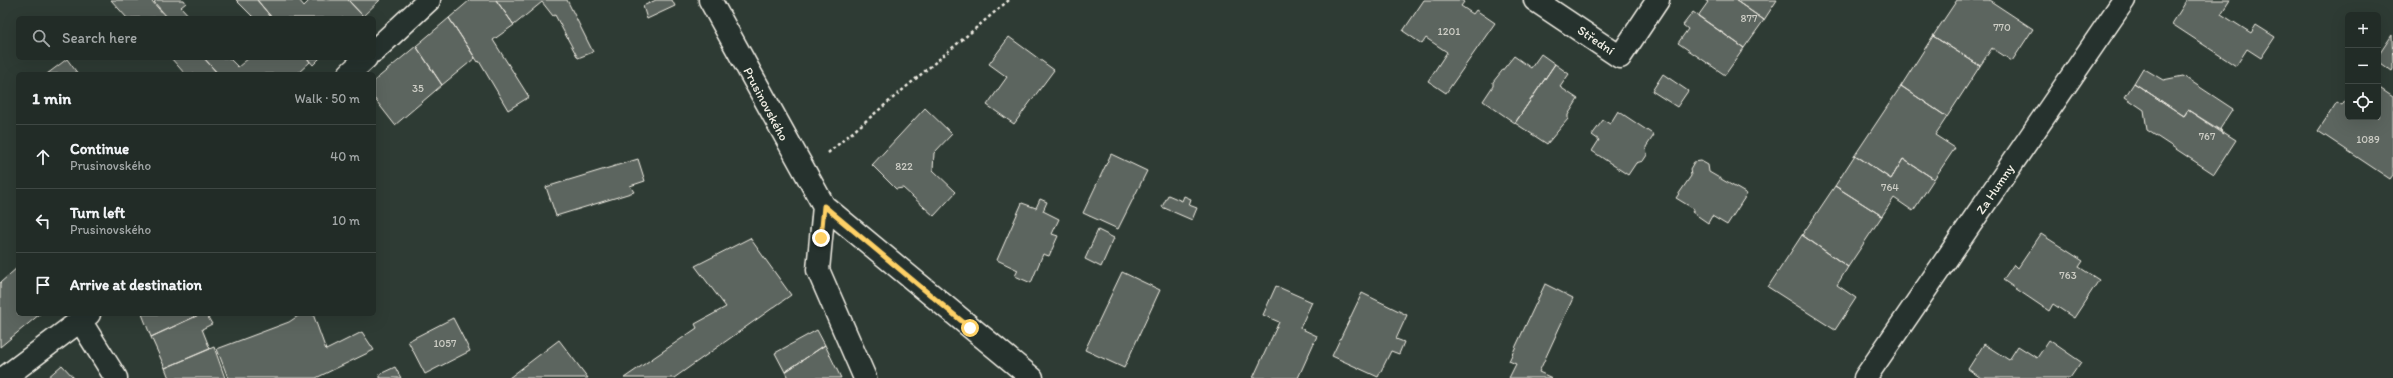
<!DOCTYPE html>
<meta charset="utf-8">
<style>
body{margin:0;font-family:Itim,sans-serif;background:#2e3833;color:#f1f3f6}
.controls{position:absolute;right:12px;top:12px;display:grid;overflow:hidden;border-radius:6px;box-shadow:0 4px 16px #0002}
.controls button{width:36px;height:36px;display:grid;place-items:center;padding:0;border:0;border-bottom:1px solid #3f4844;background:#222c27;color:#f1f3f6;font:20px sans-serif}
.stop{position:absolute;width:12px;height:12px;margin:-9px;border:3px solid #ffd166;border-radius:50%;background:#fff}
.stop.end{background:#ffd166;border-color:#fff;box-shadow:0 1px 4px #0008}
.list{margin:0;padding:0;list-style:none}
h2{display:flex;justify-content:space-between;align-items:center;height:52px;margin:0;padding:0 16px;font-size:17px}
h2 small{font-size:13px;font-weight:400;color:#a2a7a7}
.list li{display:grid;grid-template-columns:26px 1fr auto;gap:12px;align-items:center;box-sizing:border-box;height:64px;padding:0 16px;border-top:1px solid #3f4844}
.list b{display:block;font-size:15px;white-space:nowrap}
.list p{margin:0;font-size:13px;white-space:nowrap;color:#a2a7a7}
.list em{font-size:13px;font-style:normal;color:#a2a7a7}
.icon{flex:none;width:22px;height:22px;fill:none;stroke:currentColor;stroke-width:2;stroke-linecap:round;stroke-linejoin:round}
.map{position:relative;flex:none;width:2393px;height:378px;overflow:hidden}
.search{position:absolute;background:#222c27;box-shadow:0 4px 16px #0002;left:16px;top:16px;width:360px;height:44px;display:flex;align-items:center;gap:10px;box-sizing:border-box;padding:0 14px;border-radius:6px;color:#a2a7a7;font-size:15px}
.panel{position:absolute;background:#222c27;box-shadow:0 4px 16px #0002;left:16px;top:72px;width:360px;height:244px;border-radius:6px}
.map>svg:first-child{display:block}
</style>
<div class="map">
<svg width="2393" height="378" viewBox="0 0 2393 378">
<rect width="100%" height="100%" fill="#2e3b34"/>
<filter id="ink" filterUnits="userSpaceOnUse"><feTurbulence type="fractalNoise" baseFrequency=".025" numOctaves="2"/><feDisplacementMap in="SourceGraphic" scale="8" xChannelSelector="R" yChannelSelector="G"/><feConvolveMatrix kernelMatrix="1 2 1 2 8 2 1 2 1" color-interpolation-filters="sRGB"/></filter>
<g filter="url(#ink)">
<path fill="#5c655e" stroke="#f4f1e8" d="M111 0H151L166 17 127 18Z
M157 0H184L186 3 181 7 191 18H168L154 2Z
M236 0H257L272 18H254Z
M257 0H299L304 6 310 0H348L363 16 361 18H272Z
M348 0H380L363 16Z
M470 0H496L514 25 493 40 529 97 508 110 479 61 478 62 449 18Z
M496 0H567L593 52 578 58 555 15 553 16 542 2 514 25Z
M656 0H672L675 6 647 19 643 6Z
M1424 0H1461L1464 2 1461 6 1473 14 1476 10 1495 23 1446 93 1428 81 1447 52 1426 38 1422 44 1403 31Z
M1705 0H1735L1764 20 1744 48 1698 16 1708 2Z
M1735 0H1777L1764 20Z
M1957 0H1989L2033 29 2012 61 1992 48 1980 66 1933 36Z
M2187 0H2230L2221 14 2251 33 2256 25 2275 37 2261 58 2247 49 2236 66 2172 24Z
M1693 12 1744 48 1725 75 1678 43 1688 29 1683 25Z
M449 18 475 58 442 85 416 46Z
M2392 35 2393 69 2392 71 2378 61V56Z
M1933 36 1980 66 1947 117 1901 86Z
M1009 37 1054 70 1014 124 987 105 1007 77 989 64Z
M416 46 442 85 395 125 374 98V81Z
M1541 54 1555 64 1515 123 1483 101 1493 86V82L1514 56 1531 68Z
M171 58H204L218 74H185Z
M204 58H229L238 67 249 58H307L310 62 297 74H218Z
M307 58H320L313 65Z
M67 59 78 74H47Z
M1555 64 1569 74 1560 87 1578 99 1568 115V119L1547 144 1515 123Z
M2143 68 2163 80 2183 76 2233 109 2220 129 2224 134 2188 110 2184 116 2134 83Z
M1663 74 1688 91 1677 107 1652 91Z
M2134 83 2184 116 2188 110 2236 140 2214 174 2147 130 2144 110 2125 97Z
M1901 86 1947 117 1935 135 1955 148 1934 179 1903 159 1891 179 1855 155Z
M2378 87 2393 97V175L2390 179 2318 131 2337 102 2342 105 2348 95V117H2378Z
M925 108 952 134 934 153 933 170 956 192 934 216 903 188 896 189 872 165Z
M1618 111 1654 135 1646 147 1647 155 1643 161 1636 163 1628 175 1592 151 1599 140 1592 135 1603 120 1610 124Z
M1111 154 1147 171 1118 229 1083 213Z
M1855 155 1891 179 1903 159 1934 179 1913 211 1894 198 1882 216 1835 186Z
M638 159 645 181 630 186 634 192 556 216 546 187Z
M1701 161 1708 165 1709 172 1747 194 1727 225 1712 216 1708 223 1692 212 1694 209 1676 198 1691 176 1690 169 1694 162Z
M1835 186 1882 216 1848 267 1802 235Z
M1168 195 1182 201 1184 196 1191 199 1189 205 1197 208 1192 220 1162 207Z
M1040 199 1047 202 1043 211 1059 219 1052 234 1058 236 1049 256 1043 254 1031 283 1015 276 1018 270 997 260 1022 203 1036 208Z
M1098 230 1114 238 1101 267 1085 259Z
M2041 234 2083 261 2079 267 2099 280 2074 318 2053 304 2049 311 2003 280 2014 264 2018 268Z
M1802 235 1848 267 1837 285 1856 298 1835 330 1768 287Z
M750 238 791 295 674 378H624L697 328 695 324 726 307 695 266Z
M18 267V314H40L0 347V283Z
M1122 272 1160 290 1124 368 1085 350Z
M1545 284 1573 298 1539 372 1552 378H1509L1516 364 1509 361Z
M1276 286 1312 302 1300 328 1317 336 1298 378H1253L1279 322 1263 315Z
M1362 293 1407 315 1396 339 1404 342 1399 354 1391 351 1378 377 1332 356Z
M142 314H193L194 317 151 337Z
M201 314H206L212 324 202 329 210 349 165 368 151 337Z
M301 314H313L326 350 362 332 374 350 316 378H228L217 349 289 322Z
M453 318 470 351 425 374 408 341Z
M817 330 825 345 785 372 775 353Z
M559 340 588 378H509Z
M2049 340 2081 362 2070 378H1981L1968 369 1984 344 2009 360 2018 346 2037 358Z
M825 345 841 378H788L785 372Z
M214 347 225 378H169L165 368Z
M62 365 74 378H47Z
M395 367 401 378H380V374Z"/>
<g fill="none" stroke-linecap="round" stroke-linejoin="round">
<defs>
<path id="minor" d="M710 0 824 206 1032 378
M1535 0 1620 57 1658 0
M374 51 429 0
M349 74 366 58
M824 206 818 270 865 378
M81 322 116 378
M4 378 89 314
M1865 378 2124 0"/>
</defs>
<use href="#minor" stroke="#f4f1e8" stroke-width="25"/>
<path stroke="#f4f1e8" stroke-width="2.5" stroke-dasharray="3 3" stroke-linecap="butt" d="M828 153 1009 0"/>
<use href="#minor" stroke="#26332d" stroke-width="22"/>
</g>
</g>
<g fill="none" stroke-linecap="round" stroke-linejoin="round" filter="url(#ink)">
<path stroke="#ffd166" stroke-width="5" d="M821 238 824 206 970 328"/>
</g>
<g text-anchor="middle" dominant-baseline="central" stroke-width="3" stroke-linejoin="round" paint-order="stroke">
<g font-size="11" fill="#cecec6">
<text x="1749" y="18">877</text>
<text x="2002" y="27">770</text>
<text x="1449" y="31">1201</text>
<text x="418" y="88">35</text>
<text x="2207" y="136">767</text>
<text x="2368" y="139">1089</text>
<text x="904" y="166">822</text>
<text x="1890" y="187">764</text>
<text x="2068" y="275">763</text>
<text x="445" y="343">1057</text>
</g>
<g font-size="13" fill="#f4f1e8" stroke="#26332d">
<text transform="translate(1596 40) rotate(34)">Střední</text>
<text transform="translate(766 104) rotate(62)">Prusinovského</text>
<text transform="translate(1995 189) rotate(-56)">Za Humny</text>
</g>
</g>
</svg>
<div class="controls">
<button>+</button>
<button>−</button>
<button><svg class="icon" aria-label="locate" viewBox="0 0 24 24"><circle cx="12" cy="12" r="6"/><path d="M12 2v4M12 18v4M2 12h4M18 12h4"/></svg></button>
</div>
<div class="stop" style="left:970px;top:328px"></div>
<div class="stop end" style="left:821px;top:238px"></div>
<div class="search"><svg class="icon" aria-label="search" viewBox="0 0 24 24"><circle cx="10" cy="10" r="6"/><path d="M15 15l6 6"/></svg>Search here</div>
<section class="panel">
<h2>1 min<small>Walk · 50 m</small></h2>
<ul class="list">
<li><svg class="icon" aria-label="ahead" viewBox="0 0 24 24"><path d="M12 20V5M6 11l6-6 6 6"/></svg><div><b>Continue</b><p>Prusinovského</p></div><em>40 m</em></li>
<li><svg class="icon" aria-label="left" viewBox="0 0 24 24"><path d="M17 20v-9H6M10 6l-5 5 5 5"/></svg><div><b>Turn left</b><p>Prusinovského</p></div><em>10 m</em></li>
<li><svg class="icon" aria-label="arrive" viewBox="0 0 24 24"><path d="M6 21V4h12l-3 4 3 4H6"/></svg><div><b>Arrive at destination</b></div></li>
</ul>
</section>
</div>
